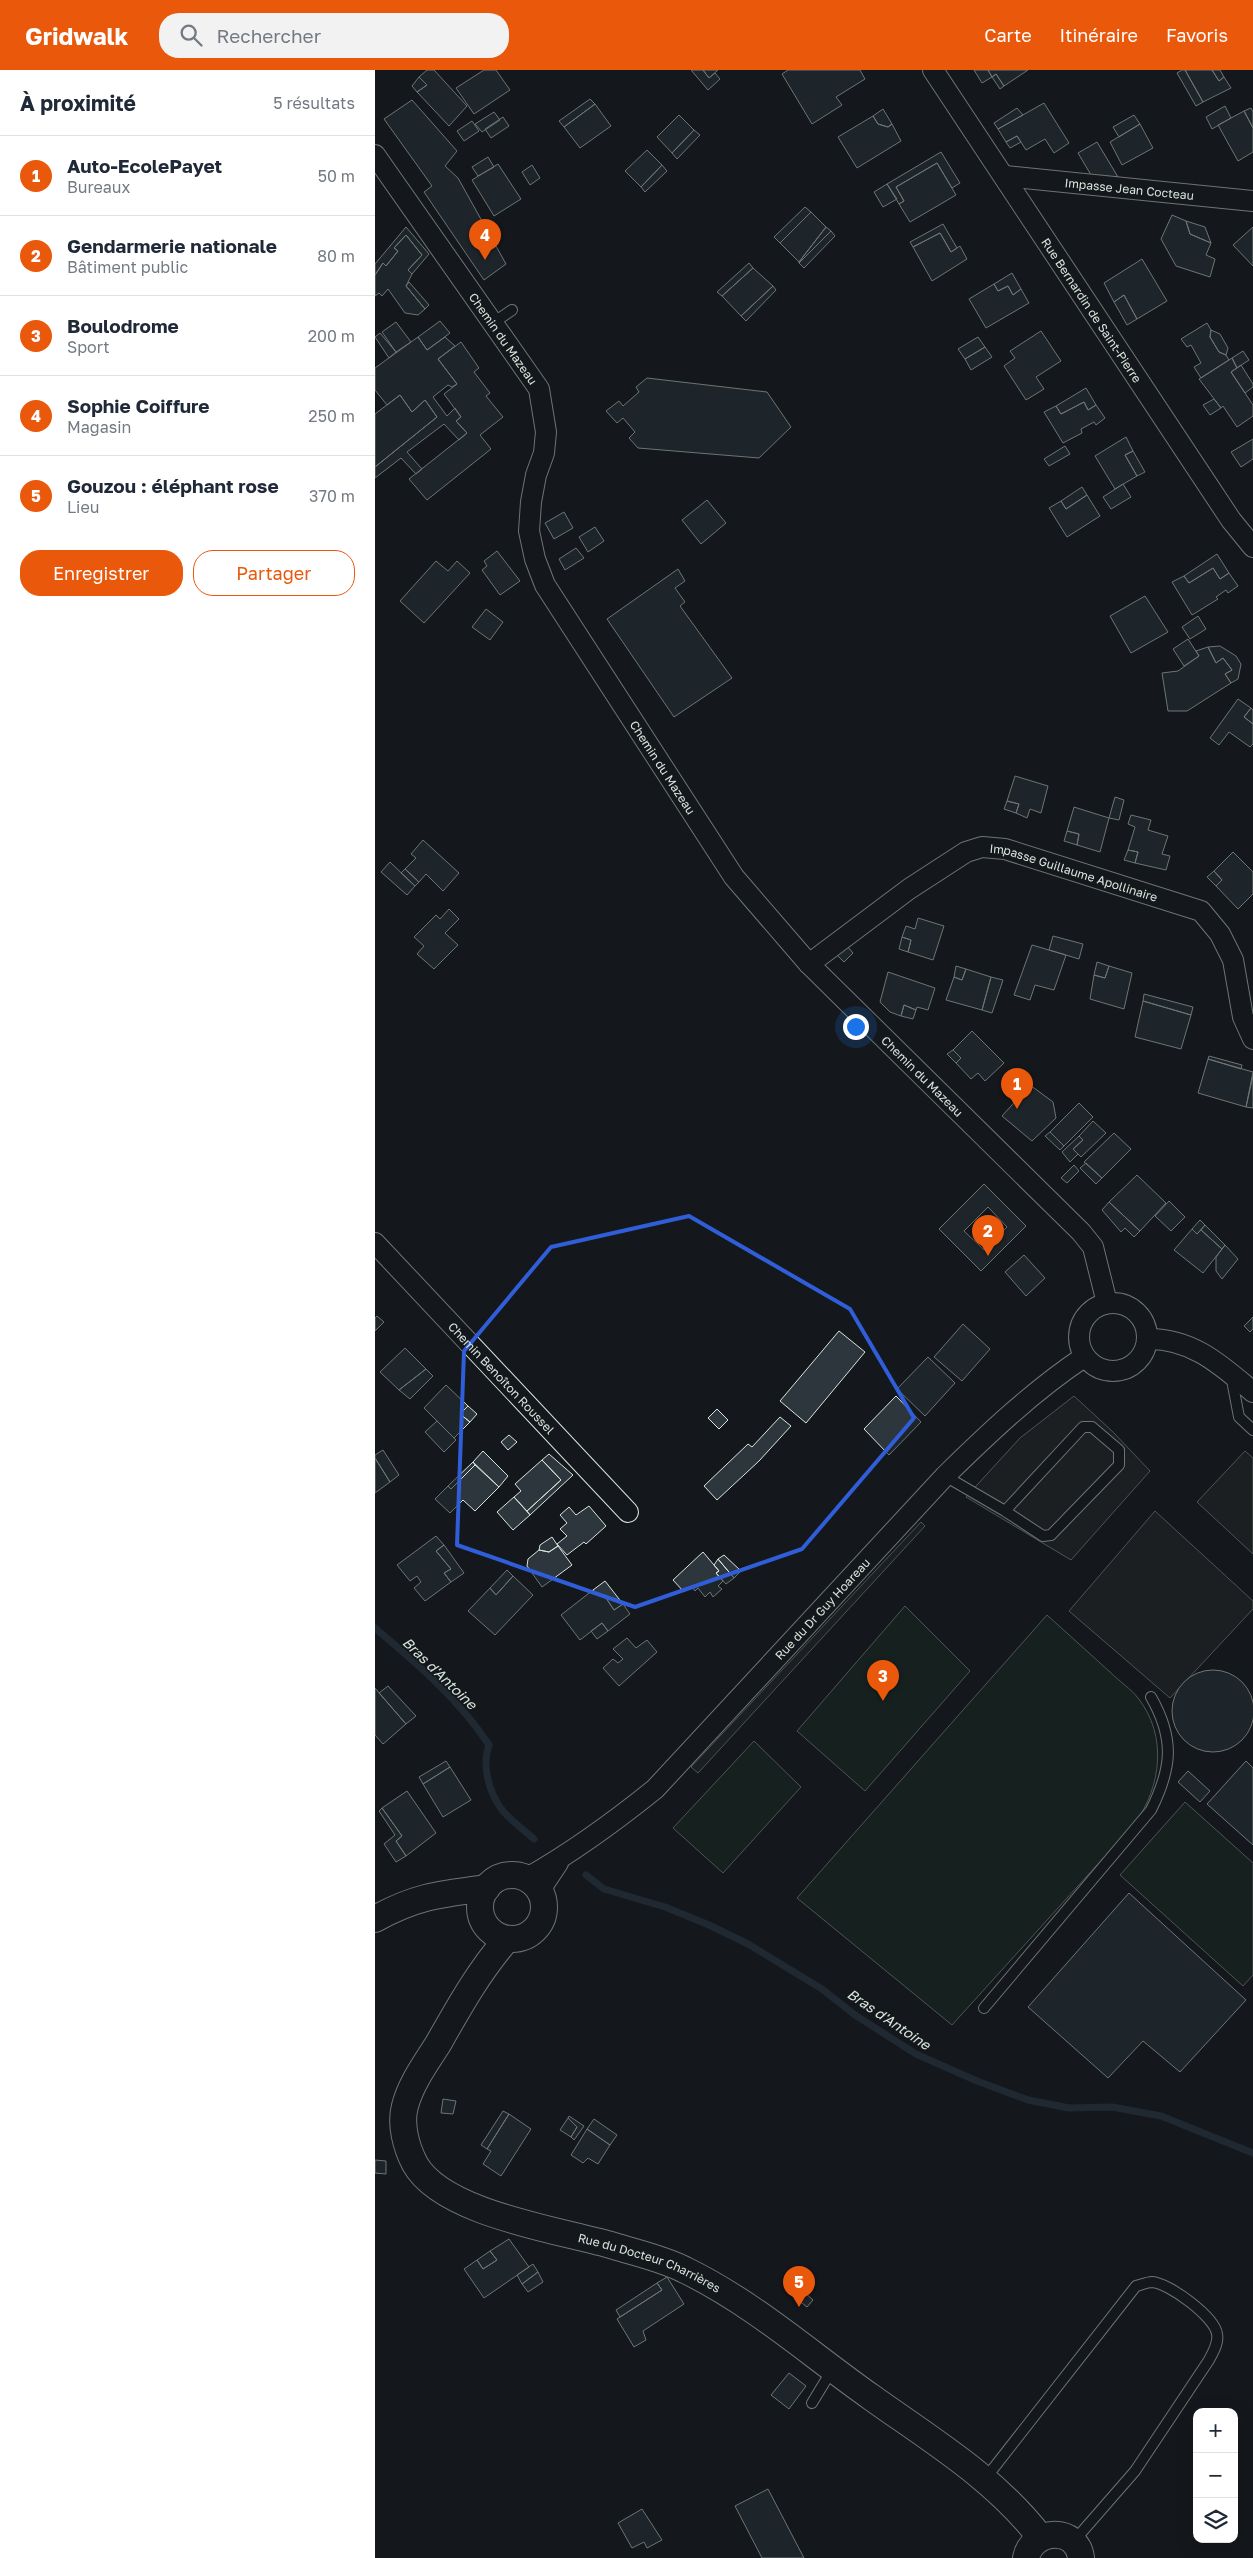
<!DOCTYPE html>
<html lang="fr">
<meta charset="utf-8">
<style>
body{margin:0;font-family:"Golos Text",sans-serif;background:#f2f2f3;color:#1f2937}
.controls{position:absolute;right:15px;bottom:15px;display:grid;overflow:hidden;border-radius:10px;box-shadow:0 5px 20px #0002}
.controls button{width:45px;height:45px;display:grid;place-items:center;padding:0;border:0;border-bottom:1px solid #e0e1e3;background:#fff;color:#1f2937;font:25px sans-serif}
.you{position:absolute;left:480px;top:956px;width:18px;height:18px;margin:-12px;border:4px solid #fff;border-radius:50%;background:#1a73e8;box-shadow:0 0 0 8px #1a73e833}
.badge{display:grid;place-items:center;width:32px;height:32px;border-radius:50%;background:#ea580c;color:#fff;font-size:16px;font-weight:700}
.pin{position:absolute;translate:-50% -41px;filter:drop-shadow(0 1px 2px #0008)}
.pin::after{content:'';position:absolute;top:26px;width:18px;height:15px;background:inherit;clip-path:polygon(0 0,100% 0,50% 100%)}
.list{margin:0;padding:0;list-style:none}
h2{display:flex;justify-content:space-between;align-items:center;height:65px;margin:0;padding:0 20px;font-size:21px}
h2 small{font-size:16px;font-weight:400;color:#747a83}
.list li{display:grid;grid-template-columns:32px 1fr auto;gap:15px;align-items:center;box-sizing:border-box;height:80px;padding:0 20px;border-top:1px solid #e0e1e3}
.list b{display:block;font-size:19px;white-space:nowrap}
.list p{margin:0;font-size:16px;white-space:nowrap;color:#747a83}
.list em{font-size:16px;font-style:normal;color:#747a83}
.actions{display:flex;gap:10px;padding:15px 20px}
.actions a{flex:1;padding:11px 0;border:1px solid #ea580c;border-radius:20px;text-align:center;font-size:18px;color:#ea580c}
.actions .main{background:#ea580c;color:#fff}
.icon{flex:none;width:28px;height:28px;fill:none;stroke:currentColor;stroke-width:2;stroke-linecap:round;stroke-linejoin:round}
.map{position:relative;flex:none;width:878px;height:2488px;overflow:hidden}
header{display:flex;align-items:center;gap:30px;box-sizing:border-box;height:70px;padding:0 25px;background:#ea580c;color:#fff}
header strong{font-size:24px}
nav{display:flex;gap:28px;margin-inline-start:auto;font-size:18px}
.search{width:350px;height:45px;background:#f2f2f3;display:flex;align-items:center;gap:12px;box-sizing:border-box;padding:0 18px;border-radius:20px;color:#747a83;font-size:19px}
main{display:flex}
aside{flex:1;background:#fff}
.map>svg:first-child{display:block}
</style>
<header>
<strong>Gridwalk</strong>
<div class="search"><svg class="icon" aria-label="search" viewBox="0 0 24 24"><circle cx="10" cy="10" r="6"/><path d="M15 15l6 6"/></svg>Rechercher</div>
<nav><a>Carte</a><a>Itinéraire</a><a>Favoris</a></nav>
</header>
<main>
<aside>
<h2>À proximité<small>5 résultats</small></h2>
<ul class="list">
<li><span class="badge">1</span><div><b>Auto-EcolePayet</b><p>Bureaux</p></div><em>50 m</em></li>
<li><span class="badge">2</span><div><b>Gendarmerie nationale</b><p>Bâtiment public</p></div><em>80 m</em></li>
<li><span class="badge">3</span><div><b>Boulodrome</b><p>Sport</p></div><em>200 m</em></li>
<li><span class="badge">4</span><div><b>Sophie Coiffure</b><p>Magasin</p></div><em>250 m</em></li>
<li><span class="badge">5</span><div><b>Gouzou : éléphant rose</b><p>Lieu</p></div><em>370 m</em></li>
</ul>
<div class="actions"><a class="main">Enregistrer</a><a>Partager</a></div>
</aside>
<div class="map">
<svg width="878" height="2488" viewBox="0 0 878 2488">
<rect width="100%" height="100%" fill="#14181c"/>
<path fill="#1a2d24" stroke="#939e99" d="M530 1536 595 1601 490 1721 422 1661Z
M672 1545C693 1564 714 1583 735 1602 744 1611 756 1619 763 1628 793 1666 786 1717 760 1753L577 1955 422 1828Z
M379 1671 426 1717 348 1803 298 1758Z
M810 1732 878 1793V1905L868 1916 745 1805Z"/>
<path fill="#24282b" stroke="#939e99" d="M699 1326 738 1362 775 1401 696 1490 591 1427 645 1368Z
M870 1381 878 1388V1484L822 1432Z
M780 1441 878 1531V1539L795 1628 694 1541Z
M546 1452 550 1456 323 1703 316 1697Z"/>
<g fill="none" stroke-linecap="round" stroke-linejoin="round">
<path stroke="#2f3f4d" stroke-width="7" d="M0 1558C41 1593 84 1629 114 1675 107 1695 113 1719 125 1737 133 1749 149 1760 159 1769
M211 1805 229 1819 290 1837 334 1855 373 1874 447 1919 480 1945 541 1984 602 2011 653 2030 694 2038 737 2037 786 2046 878 2083"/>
</g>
<path fill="#2c363c" stroke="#d8e6dc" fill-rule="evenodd" d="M52 0H59L92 36 74 56 42 22 52 15 44 7Z
M109 0H121L135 20 99 44 81 18Z
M316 0H328L334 8 340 3 345 9 333 20Z
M328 0H343L334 8Z
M413 0H485L490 9 461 27 467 35 437 54 407 4Z
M599 0H613L617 7 607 13Z
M613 0H653L629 16 621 4 617 7Z
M807 0H810L828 32 821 36 802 3Z
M810 0H837L844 11 849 7 856 18 828 32Z
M837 0H845L849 7 844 11Z
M621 4 629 16 625 19 617 7Z
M44 7 52 15 42 22 37 16Z
M215 29 220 34 189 57 184 51Z
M37 30 82 81 70 96 83 108 131 194 109 210 49 122 57 116 9 49Z
M669 33 694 73 679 83 670 69 651 80 642 66 631 72 623 59Z
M220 34 236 56 205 78 189 57Z
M850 36 856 48 837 59 831 47Z
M642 38 648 45 623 59 619 53Z
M876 38 878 42V58L869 41Z
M508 39 517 54 513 57 503 54 498 46Z
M869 41 878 58V82L863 91 843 55Z
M119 42 125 50 107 62 100 54Z
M304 45 319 60 297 83 282 67Z
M759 45 765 54 744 67 738 57Z
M498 46 503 54 513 57 517 54 526 71 482 98 463 67Z
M128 47 134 56 116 68 110 59Z
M97 51 104 61 89 71 82 61Z
M765 54 778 78 747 95 735 72Z
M319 60 325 65 302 89 297 83Z
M642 66 646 72 635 78 631 72Z
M722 72 743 107 716 105 703 83Z
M272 80 287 95 266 117 250 101Z
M566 82 585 113 577 118 562 93 521 117 529 131 524 134 512 114Z
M113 87 119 97 103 106 97 97Z
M562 93 581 125 535 152 524 134 529 131 521 117Z
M123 94 146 129 119 146 97 110Z
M157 95 165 108 155 115 147 102Z
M287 95 292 101 270 122 266 117Z
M512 114 522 129 508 137 499 122Z
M430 137 436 142 405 173 399 167Z
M436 142 451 157 424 192 405 173Z
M797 145 811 151 815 164 836 173 831 185 840 189 835 207 801 196 786 169Z
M811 151 830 157 836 173 815 164Z
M568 154 582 178 576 182 565 163 538 177 535 172Z
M31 157 54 184 37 204 33 200 47 185 31 165 19 178 23 181 11 196 8 193 0 205V194Z
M451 157 456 161 424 193V192Z
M878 157V196L858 175Z
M456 161 460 166 429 198 424 193Z
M565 163 576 182 585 176 592 189 557 211 538 177Z
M31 165 47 185 33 200 37 204 31 216 50 239 43 245 30 243 13 219 7 226 4 223 0 226V205L8 193 11 196 23 181 19 178Z
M767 189 792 231 762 249 749 225 739 232 729 213Z
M374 193 378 198 347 226 342 222Z
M378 198 398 216 366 246 347 226Z
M637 203 646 219 638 225 633 216 623 221 619 214Z
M34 212 54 235 50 239 31 216Z
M619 214 623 221 633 216 638 225 646 219 654 233 611 258 594 229Z
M398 216 401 220 371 251 366 246Z
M749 225 762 249 752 255 739 232Z
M65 251 75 263 52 280 43 267Z
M21 252 36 272 21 282 7 262Z
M832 253 836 260 835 267 844 282 851 285 854 290 826 308 819 297 826 293 816 275 812 277 806 269Z
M836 260 845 264 853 278 851 285 844 282 835 267Z
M666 261 686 291 661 307 669 319 651 330 629 296 640 288 635 281Z
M5 263 21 282 14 288 0 267Z
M43 267 52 280 70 267 80 276 63 289 82 314 77 317 73 315 58 327 72 346 80 338 86 347 81 351 92 363 84 370 69 354 32 382 47 399 41 404 26 388 0 408V397L62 347 50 330 37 342 25 325 12 335 0 320V298Z
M603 267 610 277 590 289 583 279Z
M86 272 104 298 99 302 115 323 111 326 128 347 105 365 116 379 52 430 34 409 92 363 81 351 86 347 69 324 82 314 63 289Z
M610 277 617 287 596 300 590 289Z
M868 281 874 290 862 298 857 288Z
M857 288 862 298 856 302 878 335V346L862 357 848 336 846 338 824 309Z
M866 295 878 314V317L870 323 856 302Z
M272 308 392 322 416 357 384 388 263 378 254 368 260 362 248 348 242 353 231 341 244 331 248 336 264 322 261 317Z
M711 318 721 335 713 340 709 332 686 344 681 336Z
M25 325 37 342 50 330 62 347 0 397V344Z
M839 329 846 338 835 345 828 335Z
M709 332 713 340 721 335 730 348 721 355 719 352 706 359 707 363 688 373 669 342 681 336 686 344Z
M751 367 758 381 750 385 762 406 740 419 720 386Z
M878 369V389L866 397 856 382Z
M690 376 695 384 674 396 669 389Z
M758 381 770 402 762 406 750 385Z
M748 414 756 427 736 439 728 427Z
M707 417 712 425 691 439 686 431Z
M712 425 725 446 692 467 674 438 686 431 691 439Z
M332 430 351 453 326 474 307 450Z
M189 442 198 458 179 469 170 453Z
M220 457 229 471 213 482 204 467Z
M201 478 209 488 190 500 184 489Z
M122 481 145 511 125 525 107 500 112 496 109 491Z
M842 484 854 503 845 509 838 498 814 513 809 506Z
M61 491 73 501 82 491 95 503 49 553 25 531Z
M838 498 845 509 854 503 863 516 853 523 851 520 841 527 843 529 817 545 797 512 809 506 814 513Z
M303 499 310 511 300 518 310 532 305 536 357 608 299 647 232 549Z
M770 526 793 562 756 583 735 546Z
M111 539 128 552 115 570 97 557Z
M823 546 831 559 815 569 807 557Z
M813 569 824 586 809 596 798 579Z
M845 576 861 586 866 594 863 609 856 613 850 604 857 600 848 588 841 593 833 577Z
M833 577 841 593 848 588 857 600 850 604 856 613 812 641H793L787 603 803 601 824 586 821 581Z
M863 629 876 638 869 647 878 654V674L875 677 854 662 844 675 835 668Z
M876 638 878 640V654L869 647Z
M640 706 673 716 666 743 655 739 652 748 641 743 644 734 632 731Z
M740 727 749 730 744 750 734 748Z
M632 731 644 734 641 743 629 739Z
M699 737 734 748 725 782 702 775 704 764 692 761Z
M756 745 776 750 773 760 793 766 787 784 795 786 791 800 760 793 763 782 753 780 760 757 753 754Z
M692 761 704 764 702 775 689 771Z
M48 770 84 803 68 821 51 804 44 812 30 799 41 788 36 784Z
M753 780 763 782 760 793 749 790Z
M858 782 878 802V824L863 839 841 816 847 810 839 801Z
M15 792 40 816 32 825 6 802Z
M30 799 44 812 40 816 26 803Z
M839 801 847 810 841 816 832 807Z
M74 839 84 849 70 863 83 875 59 899 42 884 49 876 39 867 61 845 65 849Z
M543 848 569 856 558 890 533 882 536 870 527 867 531 856 540 859Z
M678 866 708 874 704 889 674 880Z
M527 867 536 870 533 882 524 879Z
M657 875 691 885 679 920 660 915 655 930 639 925Z
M472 876 478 883 469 892 462 885Z
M722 892 734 896 730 908 719 905Z
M581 896 591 899 587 910 579 907Z
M734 896 757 903 749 939 715 929 719 905 730 908Z
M591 899 616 907 607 940 571 930 579 907 587 910Z
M513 902 560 918 553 940 542 937 541 940 529 935 526 946 515 942 505 932Z
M616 907 628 910 617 943 607 940Z
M769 924 818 937 816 945 768 931Z
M768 931 816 945 806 979 760 967Z
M529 935 541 940 538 949 526 946Z
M597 961 629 993 610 1011 603 1003 596 1009 581 993 586 988 578 980Z
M578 980 586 988 581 993 572 984Z
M834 986 867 995 866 999 833 989Z
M833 989 878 1002 871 1037 823 1023Z
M878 1006V1038L871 1037Z
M655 1015 678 1032 681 1048 657 1071 627 1046Z
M704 1033 718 1047 689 1076 675 1062Z
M718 1051 731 1063 706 1087 698 1079 708 1070 704 1066Z
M675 1062 689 1076 685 1080 670 1066Z
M739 1063 756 1079 727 1108 709 1092Z
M704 1066 708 1070 698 1079 703 1084 695 1092 687 1082Z
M711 1093 727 1108 721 1114 705 1098Z
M699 1095 704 1101 692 1113 686 1108Z
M762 1105 791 1133 765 1161 734 1132Z
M609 1114 651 1156 606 1201 564 1159ZM613 1137 632 1157 609 1180 589 1161Z
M794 1131 810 1147 796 1161 780 1146Z
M734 1132 765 1161 759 1167 750 1158 746 1162 727 1140Z
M825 1150 830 1155 822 1164 817 1159Z
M830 1155 850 1175 847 1179 826 1160Z
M817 1159 822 1164 826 1160 847 1179 828 1203 799 1180Z
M850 1175 863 1189 847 1209 841 1201V1187Z
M649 1185 670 1208 651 1226 630 1202Z
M2 1246 9 1252 0 1261V1248Z
M878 1247V1259L875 1262 869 1256Z
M588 1254 615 1279 587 1311 559 1287Z
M464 1261 490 1282 431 1353 405 1331Z
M30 1278 51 1299 24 1320 5 1302Z
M553 1287 580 1313 550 1346 522 1319Z
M51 1299 58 1306 35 1329 24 1320Z
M71 1315 93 1336 85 1344 95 1352 79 1368 49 1338Z
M521 1326 546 1352 514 1385 489 1359Z
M93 1336 102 1344 95 1352 85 1344Z
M342 1339 353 1350 344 1359 333 1348Z
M405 1347 416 1356 384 1391 342 1430 329 1416 373 1374 377 1377Z
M62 1351 81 1370 69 1382 50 1362Z
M134 1365 142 1372 133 1380 126 1372Z
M8 1380 24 1405 15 1412 0 1388V1385Z
M108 1381 133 1406 124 1417 98 1392Z
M174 1384 198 1405 155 1445 152 1441 186 1410 167 1390Z
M0 1388 15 1412 0 1423Z
M167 1390 186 1410 152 1441 139 1427 146 1421 140 1414Z
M98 1392 100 1395 76 1419 73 1416Z
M100 1395 124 1417 100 1441 88 1430 75 1443 60 1429 73 1416 76 1419Z
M139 1427 155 1445 138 1460 122 1442Z
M214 1436 231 1456 211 1474 209 1472 192 1485 182 1474 192 1466 185 1459 192 1453 185 1445 194 1437 201 1445Z
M61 1466 69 1475 61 1481 76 1499 69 1503 76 1512 50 1531 39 1518 46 1512 42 1506 35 1511 22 1495Z
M177 1467 183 1476 174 1482 164 1480 165 1475Z
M69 1475 89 1503 76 1512 69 1503 76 1499 61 1481Z
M183 1476 197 1495 167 1517 152 1496 153 1489 164 1480 174 1482Z
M328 1482 344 1501 341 1503 348 1511 343 1516 347 1519 338 1527 335 1522 330 1527 323 1518 320 1521 316 1516 309 1522 298 1510Z
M349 1485 366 1501 359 1508 343 1489Z
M343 1489 359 1508 351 1514 341 1503 344 1501 339 1495Z
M132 1500 138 1506 121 1525 115 1518Z
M138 1506 158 1525 120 1565 93 1541 115 1518 121 1525Z
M230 1511 248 1534 239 1540 231 1528 222 1525 218 1520Z
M218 1520 222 1525 231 1528 239 1540 248 1534 255 1544 233 1561 227 1553 205 1570 186 1545Z
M227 1553 233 1561 222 1569 216 1561Z
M252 1568 261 1578 272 1570 282 1582 244 1616 228 1598 238 1589 243 1593 248 1589 238 1579Z
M797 1641a41 41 0 1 1 82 0a41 41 0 1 1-82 0Z
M13 1616 41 1646 31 1654 4 1623Z
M0 1618 31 1654 8 1674 0 1665Z
M71 1691 75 1697 48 1714 44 1707Z
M871 1691 878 1698V1775L832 1734Z
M75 1697 96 1730 68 1747 48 1714Z
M813 1701 835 1721 825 1732 803 1712Z
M32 1721 61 1763 31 1786 21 1771 27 1766 7 1738Z
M7 1738 27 1766 21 1771 31 1786 21 1792 9 1774 20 1765 4 1741Z
M754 1823 871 1930 805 2002 768 1971 733 2008 653 1937Z
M68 2029 81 2031 78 2044 66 2043Z
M128 2041 134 2044 112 2079 106 2075Z
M134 2044 156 2059 126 2106 108 2094 116 2081 112 2079Z
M194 2046 209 2056 199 2070 196 2067 202 2057 193 2048Z
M193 2048 202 2057 196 2067 185 2060Z
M219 2049 242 2065 235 2075 212 2059Z
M212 2059 235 2075 223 2094 213 2088 208 2093 196 2085Z
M0 2090 11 2091V2104L0 2103Z
M134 2169 154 2197 109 2228 89 2199 102 2190 108 2199 122 2190 115 2181Z
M115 2181 122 2190 108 2199 102 2190Z
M158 2194 163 2202 147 2214 142 2205Z
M163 2202 168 2212 153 2222 147 2214Z
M292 2207 309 2234 268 2261 271 2270 259 2277 242 2249 287 2220 282 2213Z
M282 2213 287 2220 245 2247 241 2240Z
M428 2221 438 2230 432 2237 422 2229Z
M414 2303 431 2316 414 2339 396 2325Z
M393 2419 429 2488H387L360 2436Z
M267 2439 287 2470 272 2478 269 2472 257 2478 243 2453Z"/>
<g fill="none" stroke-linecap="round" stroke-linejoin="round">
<defs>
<path id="service" d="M118 253 137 240
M856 1305 864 1347 878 1360
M570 1406 630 1441 668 1466 676 1465 744 1395V1380L717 1357H708L630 1441
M609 1938 776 1740C797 1698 800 1669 776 1627
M437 2333 457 2300
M610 2409 761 2216C766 2215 772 2212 777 2212 794 2213 840 2247 842 2264 844 2273 838 2282 834 2290L760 2401 699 2471"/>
<g id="minor">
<path id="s1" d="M558 0 856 450 878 477"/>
<path id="s2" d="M0 85 164 319 171 362 169 383 161 405 156 432 154 461 160 489 170 515 359 807 434 894 706 1162 718 1177 732 1233"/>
<path id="s3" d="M630 106 878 131"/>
<path id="s4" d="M434 894 534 819 591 782 607 777 630 779 826 841 845 864 858 890 868 947 878 969"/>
<path id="s5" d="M0 1173 253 1442"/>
<circle cx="738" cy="1267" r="34"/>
<path d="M772 1269C817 1268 846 1295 878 1322"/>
<path id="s6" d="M152 1808C198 1782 239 1752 280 1719L570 1406C614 1363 658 1321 709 1287"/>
<path d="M165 1820 183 1793"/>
</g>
<g id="tertiary">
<circle cx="137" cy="1837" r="32"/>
<path d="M0 1849C41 1826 66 1824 112 1818"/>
<path id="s7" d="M132 1869C104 1901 84 1937 63 1974 51 1993 36 2013 30 2036 25 2054 31 2077 40 2094 68 2144 185 2160 239 2176 262 2183 289 2189 310 2200 378 2233 435 2284 496 2327 556 2370 620 2408 665 2467"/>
<path d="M651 2488C657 2458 702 2456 706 2488"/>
</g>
</defs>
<use href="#service" stroke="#d8e6dc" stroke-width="12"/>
<use href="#minor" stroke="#d8e6dc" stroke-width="22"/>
<use href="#tertiary" stroke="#d8e6dc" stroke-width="28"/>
<use href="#service" stroke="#14181c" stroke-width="10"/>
<use href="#minor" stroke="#14181c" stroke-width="20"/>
<use href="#tertiary" stroke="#14181c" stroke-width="26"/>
</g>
<path d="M0 0H878V2488H0ZM314 1146 475 1239 539 1348 427 1479 260 1537 82 1475 89 1281 176 1177Z" fill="#14181c" fill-opacity=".55" fill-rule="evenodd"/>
<path fill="none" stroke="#305dd8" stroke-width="4" stroke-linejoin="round" d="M314 1146 475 1239 539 1348 427 1479 260 1537 82 1475 89 1281 176 1177Z"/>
<g text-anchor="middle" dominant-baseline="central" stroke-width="4" stroke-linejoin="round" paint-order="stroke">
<g font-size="12" fill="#d8e6dc" stroke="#14181c">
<text stroke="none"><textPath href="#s3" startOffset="125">Impasse Jean Cocteau</textPath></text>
<text stroke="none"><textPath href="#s1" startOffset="288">Rue Bernardin de Saint-Pierre</textPath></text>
<text stroke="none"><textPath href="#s2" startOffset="224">Chemin du Mazeau</textPath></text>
<text stroke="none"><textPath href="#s2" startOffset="704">Chemin du Mazeau</textPath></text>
<text stroke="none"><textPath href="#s4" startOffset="305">Impasse Guillaume Apollinaire</textPath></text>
<text stroke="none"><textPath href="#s2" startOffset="1109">Chemin du Mazeau</textPath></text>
<text stroke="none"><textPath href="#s5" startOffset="185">Chemin Benoîton Roussel</textPath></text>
<text stroke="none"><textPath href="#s6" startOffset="402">Rue du Dr Guy Hoareau</textPath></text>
<text stroke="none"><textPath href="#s7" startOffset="515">Rue du Docteur Charrières</textPath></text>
</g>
<g font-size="14" font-style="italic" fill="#d8e6dc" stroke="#14181c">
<text transform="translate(65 1603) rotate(44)">Bras d'Antoine</text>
<text transform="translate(514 1949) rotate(34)">Bras d'Antoine</text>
</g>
</g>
</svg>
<div class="controls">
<button>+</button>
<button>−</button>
<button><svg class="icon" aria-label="layers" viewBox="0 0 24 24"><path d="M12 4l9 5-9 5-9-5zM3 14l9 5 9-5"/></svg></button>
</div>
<div class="you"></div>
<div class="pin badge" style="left:642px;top:1039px">1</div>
<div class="pin badge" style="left:613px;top:1186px">2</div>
<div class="pin badge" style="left:508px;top:1631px">3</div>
<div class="pin badge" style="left:110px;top:190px">4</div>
<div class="pin badge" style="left:424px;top:2237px">5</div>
</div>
</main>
